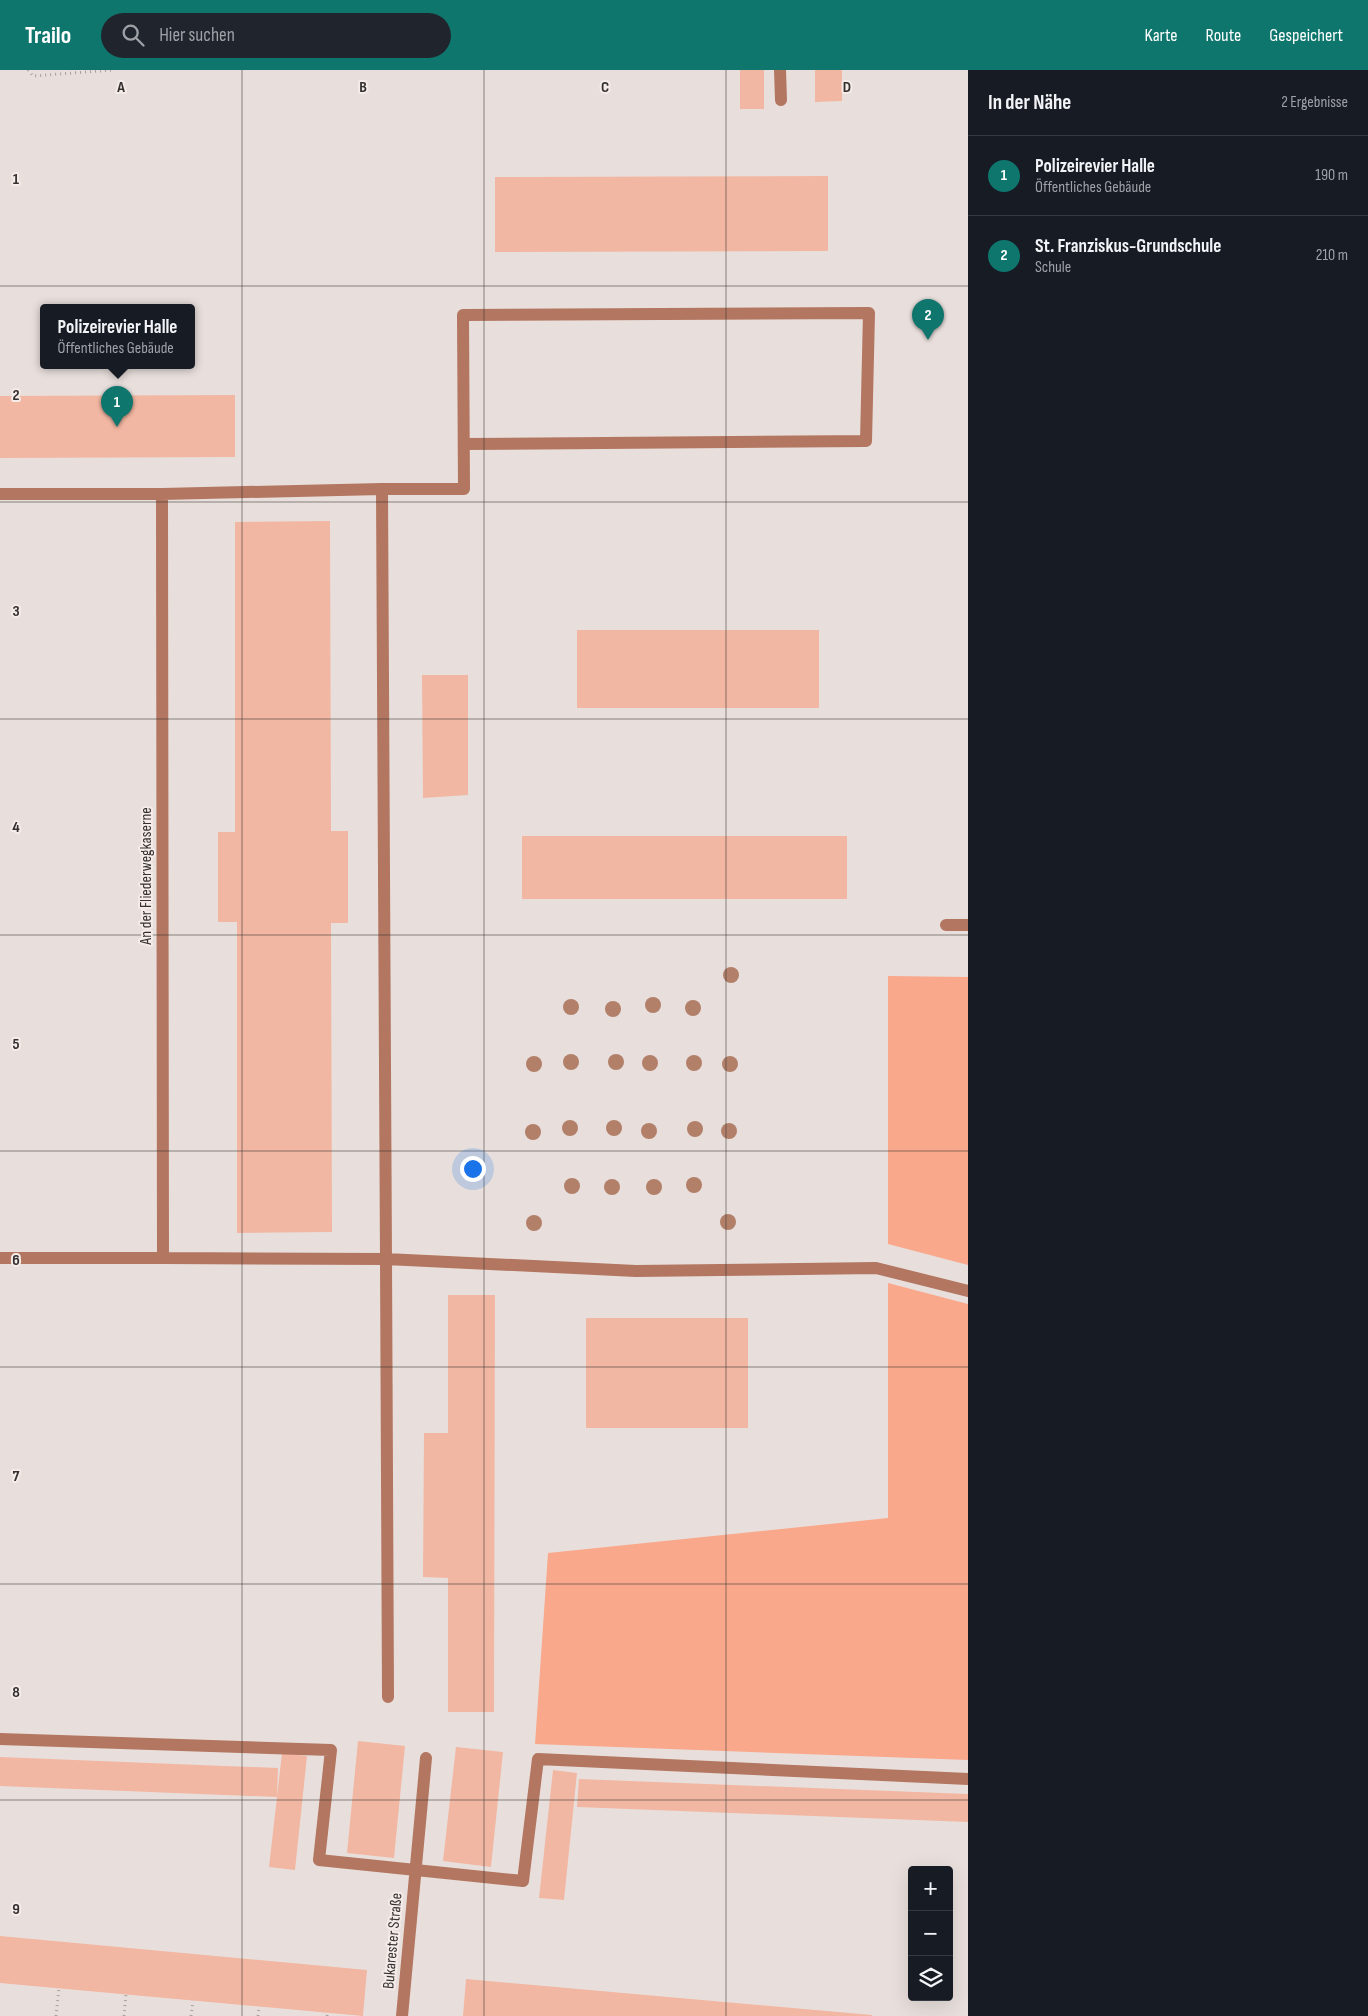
<!DOCTYPE html>
<html lang="de">
<meta charset="utf-8">
<style>
body{margin:0;font-family:"Sofia Sans Condensed",sans-serif;background:#20242c;color:#f1f3f6}
.controls{position:absolute;right:15px;bottom:15px;display:grid;overflow:hidden;border-radius:5px;box-shadow:0 5px 20px #0002}
.controls button{width:45px;height:45px;display:grid;place-items:center;padding:0;border:0;border-bottom:1px solid #363941;background:#171b24;color:#f1f3f6;font:25px sans-serif}
.you{position:absolute;left:472px;top:1098px;width:18px;height:18px;margin:-12px;border:4px solid #fff;border-radius:50%;background:#1a73e8;box-shadow:0 0 0 8px #1a73e833}
.badge{display:grid;place-items:center;width:32px;height:32px;border-radius:50%;background:#0f766e;color:#fff;font-size:16px;font-weight:700}
.pin{position:absolute;translate:-50% -41px;filter:drop-shadow(0 1px 2px #0008)}
.pin::after{content:'';position:absolute;top:26px;width:18px;height:15px;background:inherit;clip-path:polygon(0 0,100% 0,50% 100%)}
.popup{position:absolute;left:40px;top:234px;width:155px;height:65px;box-sizing:border-box;display:grid;place-content:center;border-radius:5px;background:#171b24;filter:drop-shadow(0 1px 4px #0005);font-size:16px;white-space:nowrap;color:#9ea1a6}
.popup b{font-size:19px;color:#f1f3f6}
.popup::after{content:'';position:absolute;left:50%;top:100%;margin-left:-10px;border:10px solid transparent;border-top-color:#171b24}
.list{margin:0;padding:0;list-style:none}
h2{display:flex;justify-content:space-between;align-items:center;height:65px;margin:0;padding:0 20px;font-size:21px}
h2 small{font-size:16px;font-weight:400;color:#9ea1a6}
.list li{display:grid;grid-template-columns:32px 1fr auto;gap:15px;align-items:center;box-sizing:border-box;height:80px;padding:0 20px;border-top:1px solid #363941}
.list b{display:block;font-size:19px;white-space:nowrap}
.list p{margin:0;font-size:16px;white-space:nowrap;color:#9ea1a6}
.list em{font-size:16px;font-style:normal;color:#9ea1a6}
.icon{flex:none;width:28px;height:28px;fill:none;stroke:currentColor;stroke-width:2;stroke-linecap:round;stroke-linejoin:round}
.map{position:relative;flex:none;width:968px;height:1946px;overflow:hidden}
header{display:flex;align-items:center;gap:30px;box-sizing:border-box;height:70px;padding:0 25px;background:#0f766e;color:#fff}
header strong{font-size:24px}
nav{display:flex;gap:28px;margin-inline-start:auto;font-size:18px}
.search{width:350px;height:45px;background:#20242c;display:flex;align-items:center;gap:12px;box-sizing:border-box;padding:0 18px;border-radius:28px;color:#9ea1a6;font-size:19px}
main{display:flex}
aside{flex:1;background:#171b24}
.map>svg:first-child{display:block}
</style>
<header>
<strong>Trailo</strong>
<div class="search"><svg class="icon" aria-label="search" viewBox="0 0 24 24"><circle cx="10" cy="10" r="6"/><path d="M15 15l6 6"/></svg>Hier suchen</div>
<nav><a>Karte</a><a>Route</a><a>Gespeichert</a></nav>
</header>
<main>
<div class="map">
<svg width="968" height="1946" viewBox="0 0 968 1946">
<rect width="100%" height="100%" fill="#e8dfdc"/>
<path fill="#f9a88b" d="M888 906 968 907V1195L888 1174Z
M888 1213 968 1234V1690L535 1674 548 1483 888 1448Z"/>
<path fill="#f2b7a2" d="M740 0H764V39H740Z
M815 0H842V31L815 32Z
M828 106V181L495 182V107Z
M235 325V387L0 388V326Z
M330 451 331 761H348V853H331L332 1162 237 1163V852H218V762H235V452Z
M577 560H819V638H577Z
M422 605H468V725L423 728Z
M522 766H847V829H522Z
M448 1225H495L494 1642H448V1508L423 1507 424 1363H448Z
M586 1248H748V1358H586Z
M358 1671 405 1676 394 1788 347 1783Z
M456 1677 503 1682 491 1797 443 1791Z
M282 1683 307 1686 295 1800 269 1797Z
M0 1687 278 1698 277 1727 0 1716Z
M553 1700 577 1703 564 1830 539 1828Z
M579 1709 968 1724V1752L577 1737Z
M0 1866 367 1900 363 1946 0 1913Z
M466 1909 872 1945V1946H463Z"/>
<g fill="none" stroke-linecap="round" stroke-linejoin="round">
<path stroke="#a7a09e" stroke-width="3" stroke-dasharray="1 4" stroke-linecap="butt" d="M28 0 33 6 113 0
M56 1946 59 1918
M124 1946 126 1924
M191 1946 193 1931
M258 1946 259 1937
M327 1946 328 1943"/>
<path stroke="#b37660" stroke-width="12" d="M780 0 781 30
M382 419H464L463 245 869 243 866 371 464 374
M0 424H162L163 1188H0
M162 424 382 419 386 1189 163 1188
M946 855H968
M388 1627 386 1189 636 1201 876 1198 968 1221
M0 1669 331 1680 319 1790 523 1811 538 1689 968 1709
M402 1946 426 1688"/>
</g>
<g fill="#b27f69">
<circle cx="731" cy="905" r="8"/>
<circle cx="653" cy="935" r="8"/>
<circle cx="571" cy="937" r="8"/>
<circle cx="693" cy="938" r="8"/>
<circle cx="613" cy="939" r="8"/>
<circle cx="571" cy="992" r="8"/>
<circle cx="616" cy="992" r="8"/>
<circle cx="650" cy="993" r="8"/>
<circle cx="694" cy="993" r="8"/>
<circle cx="534" cy="994" r="8"/>
<circle cx="730" cy="994" r="8"/>
<circle cx="570" cy="1058" r="8"/>
<circle cx="614" cy="1058" r="8"/>
<circle cx="695" cy="1059" r="8"/>
<circle cx="649" cy="1061" r="8"/>
<circle cx="729" cy="1061" r="8"/>
<circle cx="533" cy="1062" r="8"/>
<circle cx="694" cy="1115" r="8"/>
<circle cx="572" cy="1116" r="8"/>
<circle cx="612" cy="1117" r="8"/>
<circle cx="654" cy="1117" r="8"/>
<circle cx="728" cy="1152" r="8"/>
<circle cx="534" cy="1153" r="8"/>
</g>
<path fill="none" stroke="#343130" stroke-width="1" stroke-opacity="0.55" d="M242 0V1946M484 0V1946M726 0V1946M0 216H968M0 432H968M0 649H968M0 865H968M0 1081H968M0 1297H968M0 1514H968M0 1730H968"/>
<g text-anchor="middle" dominant-baseline="central" stroke-width="4" stroke-linejoin="round" paint-order="stroke">
<g font-size="16" fill="#343130" stroke="#f5ece9">
<text transform="translate(146 806) rotate(-90)">An der Fliederwegkaserne</text>
<text transform="translate(393 1871) rotate(-85)">Bukarester Straße</text>
</g>
</g>
<g font-size="16" text-anchor="middle" font-weight="bold" fill="#343130" stroke="#f5ece9" stroke-width="4" stroke-linejoin="round" paint-order="stroke">
<text x="121" y="22">A</text>
<text x="363" y="22">B</text>
<text x="605" y="22">C</text>
<text x="847" y="22">D</text>
<text x="16" y="114">1</text>
<text x="16" y="330">2</text>
<text x="16" y="546">3</text>
<text x="16" y="762">4</text>
<text x="16" y="979">5</text>
<text x="16" y="1195">6</text>
<text x="16" y="1411">7</text>
<text x="16" y="1627">8</text>
<text x="16" y="1844">9</text>
</g>
</svg>
<div class="controls">
<button>+</button>
<button>−</button>
<button><svg class="icon" aria-label="layers" viewBox="0 0 24 24"><path d="M12 4l9 5-9 5-9-5zM3 14l9 5 9-5"/></svg></button>
</div>
<div class="you"></div>
<div class="pin badge" style="left:117px;top:357px">1</div>
<div class="popup"><b>Polizeirevier Halle</b>Öffentliches Gebäude</div>
<div class="pin badge" style="left:928px;top:270px">2</div>
</div>
<aside>
<h2>In der Nähe<small>2 Ergebnisse</small></h2>
<ul class="list">
<li><span class="badge">1</span><div><b>Polizeirevier Halle</b><p>Öffentliches Gebäude</p></div><em>190 m</em></li>
<li><span class="badge">2</span><div><b>St. Franziskus-Grundschule</b><p>Schule</p></div><em>210 m</em></li>
</ul>
</aside>
</main>
